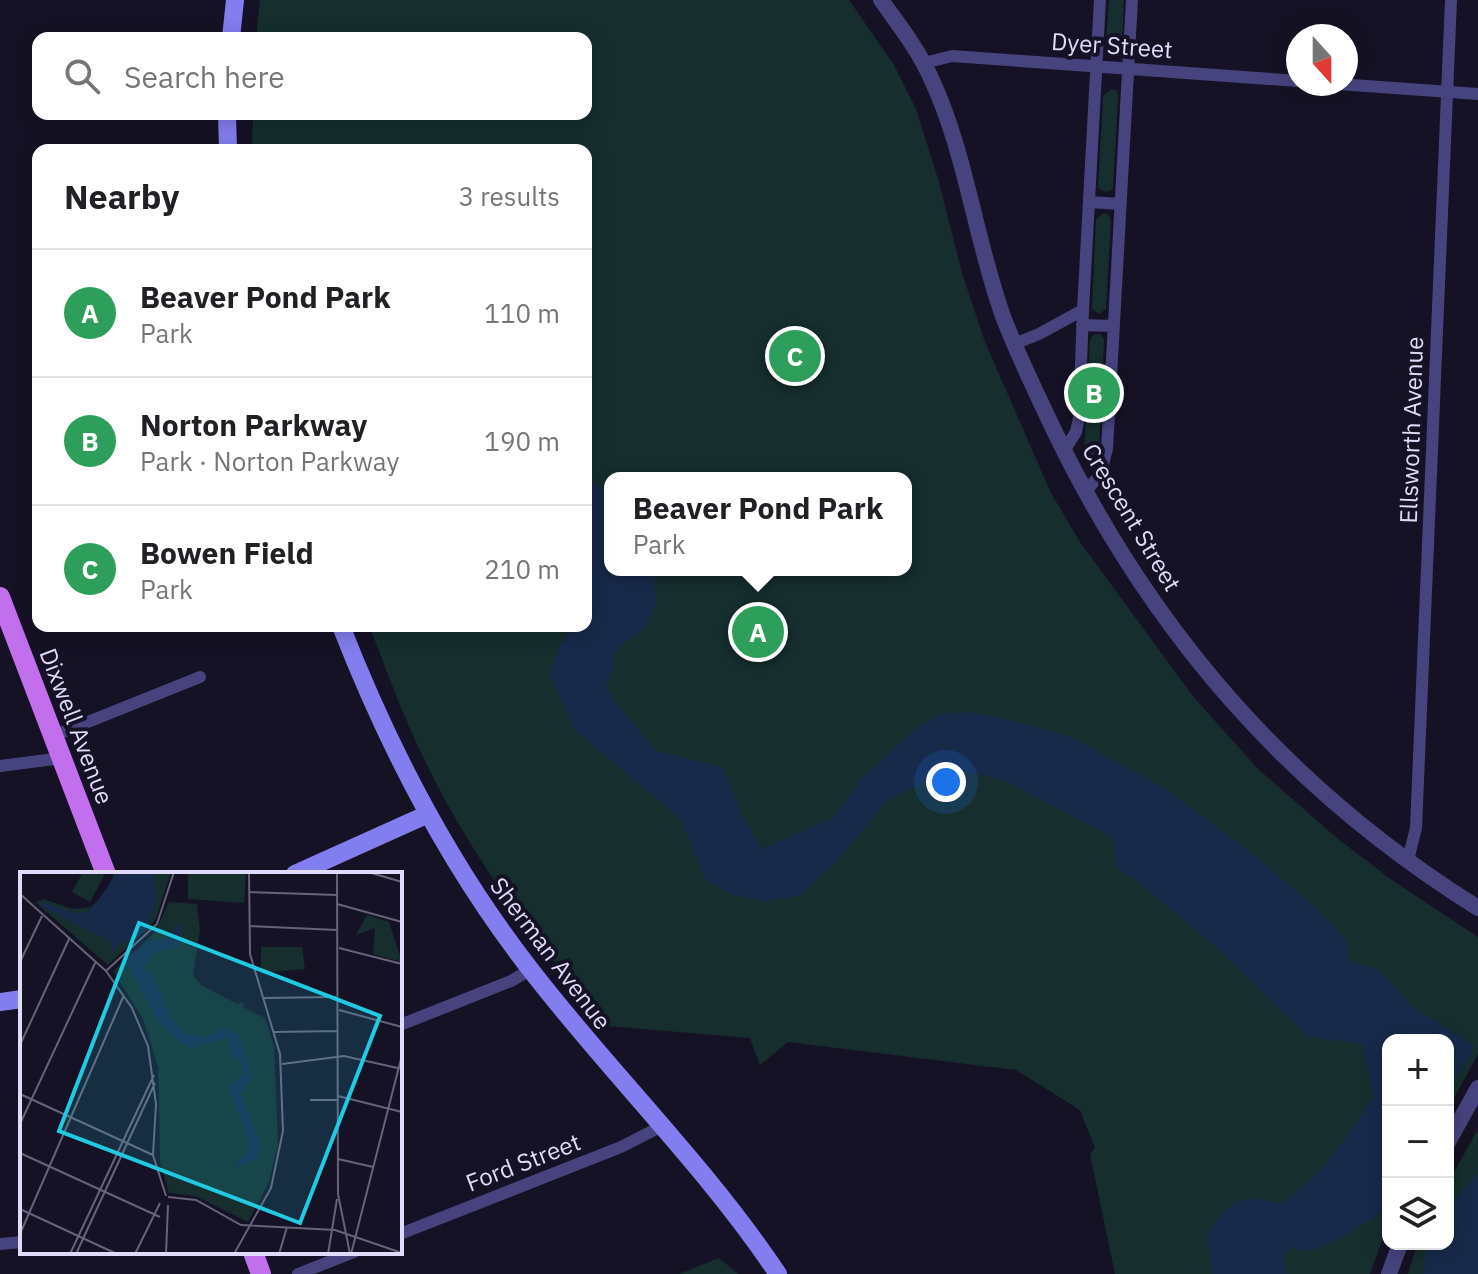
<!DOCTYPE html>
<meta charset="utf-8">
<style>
body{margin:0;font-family:"IBM Plex Sans",sans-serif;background:#f2f2f2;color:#202124}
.controls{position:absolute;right:24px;bottom:24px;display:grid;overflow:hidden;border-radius:16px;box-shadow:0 4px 20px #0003}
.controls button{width:72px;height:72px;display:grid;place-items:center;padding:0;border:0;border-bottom:2px solid #e0e0e0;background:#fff;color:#202124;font:40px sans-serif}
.compass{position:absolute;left:1286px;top:24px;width:72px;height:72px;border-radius:50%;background:#fff;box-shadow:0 4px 20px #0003;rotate:159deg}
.you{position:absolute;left:946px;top:782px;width:28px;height:28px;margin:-20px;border:6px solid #fff;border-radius:50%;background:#1a73e8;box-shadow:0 0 0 12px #1a73e833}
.badge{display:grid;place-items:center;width:52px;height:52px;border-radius:50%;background:#206d79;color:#fff;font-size:26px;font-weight:700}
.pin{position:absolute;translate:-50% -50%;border:4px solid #fff;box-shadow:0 2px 8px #0006}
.popup{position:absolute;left:604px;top:472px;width:308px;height:104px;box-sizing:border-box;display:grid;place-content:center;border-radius:16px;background:#fff;filter:drop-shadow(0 2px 6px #0005);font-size:26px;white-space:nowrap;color:#757577}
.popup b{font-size:30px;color:#202124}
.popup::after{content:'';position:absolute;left:50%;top:100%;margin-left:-16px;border:16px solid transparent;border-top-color:#fff}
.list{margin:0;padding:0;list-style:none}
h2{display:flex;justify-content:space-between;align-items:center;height:104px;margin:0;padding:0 32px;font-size:34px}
h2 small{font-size:26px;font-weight:400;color:#757577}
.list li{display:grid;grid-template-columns:52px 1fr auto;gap:24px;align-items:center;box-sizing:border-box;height:128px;padding:0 32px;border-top:2px solid #e0e0e0}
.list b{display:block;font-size:30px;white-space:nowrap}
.list p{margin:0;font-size:26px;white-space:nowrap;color:#757577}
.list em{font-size:26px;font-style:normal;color:#757577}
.icon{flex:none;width:44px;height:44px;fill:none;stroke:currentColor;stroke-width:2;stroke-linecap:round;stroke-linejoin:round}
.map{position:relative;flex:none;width:1478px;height:1274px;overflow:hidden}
.search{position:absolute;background:#fff;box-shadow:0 4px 20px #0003;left:32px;top:32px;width:560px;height:88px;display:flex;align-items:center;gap:20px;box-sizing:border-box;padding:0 28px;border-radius:16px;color:#757577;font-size:30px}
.panel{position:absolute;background:#fff;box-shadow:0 4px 20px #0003;left:32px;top:144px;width:560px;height:488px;border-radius:16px}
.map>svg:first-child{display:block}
</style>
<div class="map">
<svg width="1478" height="1274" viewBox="0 0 1478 1274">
<rect width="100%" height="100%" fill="#161225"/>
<path fill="#162e2e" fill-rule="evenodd" d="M260 0H849L894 65 916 109 939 182 962 273 985 342 1051 493 1080 542 1192 695 1257 768 1338 839 1392 880 1478 937V1054L1448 1109V1040H1388V1224L1370 1274H1115L1090 1154 1095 1148 1080 1110 1016 1070 788 1042 760 1065 750 1038 607 1026C534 940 464 848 417 744 399 706 385 665 369 626H586V150H252L253 114H586V38H256ZM610 478H906V570H610Z
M1109 0H1124L1122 43 1118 46 1106 42Z
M1111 89 1117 90 1118 96 1113 189 1106 192 1098 188 1103 96Z
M1104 213 1109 215 1111 220 1106 309 1099 314 1092 309 1096 219Z
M1100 334 1104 339 1099 454 1093 459 1084 454 1090 340 1093 335Z
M1478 1129V1274H1408L1417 1244H1448V1183Z
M719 1258 738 1274H679Z"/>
<path fill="#172a4a" d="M586 474 606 493 610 500V570H656L654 590 657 602 644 629 624 643 613 657 615 664 606 686 617 704 656 751 723 767 742 814 762 849 834 818 861 779 918 727 942 714 970 712 1014 721 1073 738 1166 789 1252 853 1320 912 1346 940 1350 962 1378 969 1413 1007 1475 1046 1448 1091V1040H1388V1208C1372 1219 1322 1253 1303 1251 1299 1250 1296 1248 1292 1246L1284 1255 1287 1274H1213L1207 1234C1229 1202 1241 1192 1279 1204 1321 1180 1347 1136 1374 1097L1362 1044 1307 1036 1223 953 1136 880 1117 868 1113 837 1006 781 953 768 888 800 835 863 800 896 764 901 730 894 705 878 681 819 576 731 550 675 558 650 572 626H586V603L592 593 586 581Z
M1478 1173V1274H1423L1427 1244H1448V1208Z"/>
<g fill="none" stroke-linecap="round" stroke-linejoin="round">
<path stroke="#47437e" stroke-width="12" d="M924 63 952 56 1298 81
M1338 84 1478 94
M1089 202 1120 204
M1082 325 1113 326
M1014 344 1039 334 1083 310
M1064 451 1076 432 1079 418 1083 310 1100 0
M1085 492 1100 475 1107 449 1132 0
M53 736 200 677
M0 766 62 758
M1408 860 1416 828 1451 0
M400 1025 511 981 530 970
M400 1234 621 1147 660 1127
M0 1244 22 1242
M298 1274 354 1252"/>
<path stroke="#47437e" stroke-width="16" d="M881 0C898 24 918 49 930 76 966 151 975 240 1004 319 1018 355 1035 390 1051 424 1148 628 1286 788 1478 908
M1448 1142 1478 1088
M1389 1274 1400 1244"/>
<path stroke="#837eef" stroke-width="18" d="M231 38 235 0
M227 114 228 150
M341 626C389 749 449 865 530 969 610 1073 705 1165 778 1274
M295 874 426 815
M0 1002 22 999"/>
<path stroke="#c16fed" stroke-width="20" d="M0 597 106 874
M253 1252 261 1274"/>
</g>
<g text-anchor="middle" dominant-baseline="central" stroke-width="8" stroke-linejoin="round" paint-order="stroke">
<g font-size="24" fill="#dfdbfa" stroke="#161225">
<text transform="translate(1112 45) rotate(4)">Dyer Street</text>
<text transform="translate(1411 430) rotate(-88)">Ellsworth Avenue</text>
<text transform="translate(1132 517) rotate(59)">Crescent Street</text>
<text transform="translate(77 726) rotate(69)">Dixwell Avenue</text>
<text transform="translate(551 953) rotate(53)">Sherman Avenue</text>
<text transform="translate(523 1162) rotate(-21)">Ford Street</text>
</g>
</g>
<g transform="translate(20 872)">
<rect width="382" height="382" fill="#161225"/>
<path d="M63 0H86L70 30 52 20ZM95 0H151L135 49 88 93 15 30 24 27 52 37 71 35 86 20ZM168 0H226L224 31 168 27ZM149 30 177 32 180 58 173 103 181 113 217 132 223 130V135L245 146 254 174 258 272 249 310 228 350 175 324 149 321 140 290 138 195 123 147 93 99 135 60ZM347 43 369 50 382 90 353 82 355 56 336 63ZM241 75H282L285 97 241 101Z" fill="#162e2e"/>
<path d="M98 0H133L137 29 125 60 98 73 93 83 90 69 21 34 23 30 57 42 71 38ZM157 52 162 56 160 75 134 80 123 96 132 101 151 145 165 161 185 165 206 155 220 164 232 207 221 222 241 273 237 286 222 294 214 292 227 282 229 266 209 217 224 201 220 188 210 181 209 165 171 176 160 170 139 150 105 88 129 68 149 67Z" fill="#172a4a"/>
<path fill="none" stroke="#66627a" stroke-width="2" d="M317 0 318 322 330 382M348 0 382 10M229 20 317 23M0 22 86 99M317 32 382 50M229 54 317 58M319 76 382 92M0 90 22 44M243 126 316 125M319 138 382 155M254 160 317 159M0 173 49 67M262 192 324 184 382 197M0 222 133 283M318 224 382 240M290 228H317M0 252 76 89M0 281 140 345M318 287 353 295M146 324 133 283 136 232 128 174 112 136 86 99 137 52 154 0M148 325 176 328 221 353 315 358 382 381M0 337 97 382M0 362 104 123M50 382 134 203M56 382 135 211M115 382 140 331M146 382 148 333M214 382 251 316 263 259 260 182 230 82 229 0M259 382 267 355M308 382 317 327M331 382 382 183"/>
<path fill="#1fcae2" fill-opacity="0.15" stroke="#1fcae2" stroke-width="4" d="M119 51 360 144 280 351 39 259Z"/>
<rect width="382" height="382" fill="none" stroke="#dfdbfa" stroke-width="4"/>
</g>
</svg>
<div class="controls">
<button>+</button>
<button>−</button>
<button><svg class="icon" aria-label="layers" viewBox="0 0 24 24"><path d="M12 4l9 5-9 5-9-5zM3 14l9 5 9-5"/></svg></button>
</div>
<svg class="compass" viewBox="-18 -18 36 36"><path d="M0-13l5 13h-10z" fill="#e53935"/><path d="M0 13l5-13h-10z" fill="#757577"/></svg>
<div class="you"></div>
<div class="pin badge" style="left:758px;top:632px;background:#2e9e5b">A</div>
<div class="popup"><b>Beaver Pond Park</b>Park</div>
<div class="pin badge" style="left:1094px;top:393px;background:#2e9e5b">B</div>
<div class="pin badge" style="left:795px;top:356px;background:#2e9e5b">C</div>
<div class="search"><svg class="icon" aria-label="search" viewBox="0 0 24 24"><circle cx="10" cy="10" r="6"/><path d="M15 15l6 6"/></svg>Search here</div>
<section class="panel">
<h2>Nearby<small>3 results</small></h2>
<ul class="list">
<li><span class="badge" style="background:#2e9e5b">A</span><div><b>Beaver Pond Park</b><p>Park</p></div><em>110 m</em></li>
<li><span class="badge" style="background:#2e9e5b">B</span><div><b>Norton Parkway</b><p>Park · Norton Parkway</p></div><em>190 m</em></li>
<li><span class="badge" style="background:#2e9e5b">C</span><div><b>Bowen Field</b><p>Park</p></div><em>210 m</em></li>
</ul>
</section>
</div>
